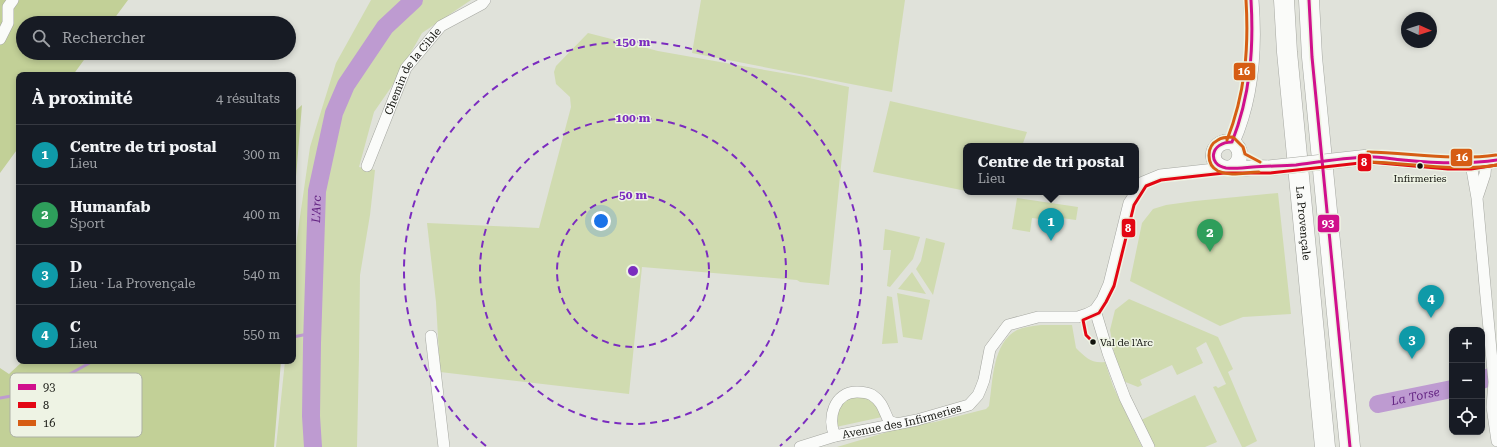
<!DOCTYPE html>
<html lang="fr">
<meta charset="utf-8">
<style>
body{margin:0;font-family:"Roboto Serif",serif;background:#20242c;color:#f1f3f6}
.controls{position:absolute;right:12px;bottom:12px;display:grid;overflow:hidden;border-radius:8px;box-shadow:0 2px 6px #0003}
.controls button{width:36px;height:36px;display:grid;place-items:center;padding:0;border:0;border-bottom:1px solid #363941;background:#171b24;color:#f1f3f6;font:20px sans-serif}
.compass{position:absolute;left:1401px;top:12px;width:36px;height:36px;border-radius:50%;background:#171b24;box-shadow:0 2px 6px #0003;rotate:93deg}
.you{position:absolute;left:601px;top:221px;width:14px;height:14px;margin:-10px;border:3px solid #fff;border-radius:50%;background:#1a73e8;box-shadow:0 0 0 6px #1a73e833}
.badge{display:grid;place-items:center;width:26px;height:26px;border-radius:50%;background:#1a73e8;color:#fff;font-size:13px;font-weight:700}
.pin{position:absolute;translate:-50% -33px;filter:drop-shadow(0 1px 2px #0008)}
.pin::after{content:'';position:absolute;top:21px;width:14px;height:12px;background:inherit;clip-path:polygon(0 0,100% 0,50% 100%)}
.popup{position:absolute;left:963px;top:143px;width:176px;height:52px;box-sizing:border-box;display:grid;place-content:center;border-radius:8px;background:#171b24;filter:drop-shadow(0 1px 3px #0005);font-size:13px;white-space:nowrap;color:#9ea1a6}
.popup b{font-size:15px;color:#f1f3f6}
.popup::after{content:'';position:absolute;left:50%;top:100%;margin-left:-8px;border:8px solid transparent;border-top-color:#171b24}
.list{margin:0;padding:0;list-style:none}
h2{display:flex;justify-content:space-between;align-items:center;height:52px;margin:0;padding:0 16px;font-size:17px}
h2 small{font-size:13px;font-weight:400;color:#9ea1a6}
.list li{display:grid;grid-template-columns:26px 1fr auto;gap:12px;align-items:center;box-sizing:border-box;height:60px;padding:0 16px;border-top:1px solid #363941}
.list b{display:block;font-size:15px;white-space:nowrap}
.list p{margin:0;font-size:13px;white-space:nowrap;color:#9ea1a6}
.list em{font-size:13px;font-style:normal;color:#9ea1a6}
.icon{flex:none;width:22px;height:22px;fill:none;stroke:currentColor;stroke-width:2;stroke-linecap:round;stroke-linejoin:round}
.map{position:relative;flex:none;width:1497px;height:447px;overflow:hidden}
.search{position:absolute;background:#171b24;box-shadow:0 2px 6px #0003;left:16px;top:16px;width:280px;height:44px;display:flex;align-items:center;gap:10px;box-sizing:border-box;padding:0 14px;border-radius:22px;color:#9ea1a6;font-size:15px}
.panel{position:absolute;background:#171b24;box-shadow:0 2px 6px #0003;left:16px;top:72px;width:280px;height:292px;border-radius:8px}
.map>svg:first-child{display:block}
</style>
<div class="map">
<svg width="1497" height="447" viewBox="0 0 1497 447">
<rect width="100%" height="100%" fill="#e0e2da"/>
<path fill="#d0dbb0" d="M371 0H471L422 33 392 86 374 112 359 167 375 170 370 215 360 275 359 356 357 447H276L285 361H293V266L310 147 336 63Z
M701 0H905L892 92 692 53Z
M588 33 658 51 805 77 849 87 829 285 800 282 797 280 642 267 629 394 440 372 436 302 427 223 539 228 571 107 570 97 556 84 554 72 556 66Z
M890 101 1027 132 1022 146H966V191L873 172Z
M1278 193 1291 314 1243 317 1220 326 1130 281 1142 223 1153 209 1166 205 1195 201Z
M1017 198 1078 207 1076 220 1040 215V219L1032 218 1030 232 1012 229Z
M885 229 920 237 913 259 890 287 887 286 891 250H883Z
M926 238 945 243 933 295 916 269 921 261Z
M912 272 926 294 898 289Z
M897 293 930 300 922 340 903 337Z
M887 296 892 297 898 343 882 344Z
M1129 299 1218 337 1233 369 1228 372 1257 441 1245 447H1242L1213 387 1216 386 1218 388 1226 384 1206 342 1196 348 1203 363 1177 375 1172 365 1140 380 1142 385 1138 387 1123 381 1115 358 1110 330 1115 310Z
M1041 325H1072L1076 348C1085 357 1092 364 1105 362L1113 386 1142 447H837L904 427 935 422 986 409 989 406C993 382 992 343 1017 330 1024 327 1033 326 1041 325Z
M1195 395 1217 442 1205 447H1153L1141 420Z
M862 396 873 400 882 417 836 427C837 406 839 399 862 396Z"/>
<path fill="#c2d097" d="M0 0H128L111 23H23V53H89L73 75H19V147L0 173Z
M302 105 293 212V113Z
M23 361H281L274 447H0V368L9 374Z"/>
<g fill="none" stroke-linecap="round" stroke-linejoin="round">
<path stroke="#be9bd1" stroke-width="3" d="M293 337 313 333
M0 398 23 394 52 384 93 361"/>
<g stroke="#be9bd1" stroke-width="18">
<path d="M1482 380 1497 374"/>
<path id="s1" d="M1378 404 1452 389"/>
<path id="s2" d="M313 447 311 416 312 343 317 191 334 113 346 85 385 27 414 0"/>
</g>
<defs>
<g id="minor">
<path d="M0 39 8 23V7L13 0"/>
<path d="M1471 164 1477 198 1486 297 1494 382 1492 407 1497 441"/>
<path id="s3" d="M367 166 406 68 441 26 482 4 485 0"/>
<path d="M1478 195 1485 174 1486 162"/>
<path d="M1095 310 1108 353 1125 398 1149 447"/>
<path d="M431 336 444 447"/>
<path d="M835 436C827 418 834 392 857 392 862 392 868 393 872 395 883 402 884 412 889 421L897 424"/>
<path id="s4" d="M800 447 835 436 917 420 969 405 978 395 981 388 984 380 990 349 1008 325 1038 317H1078L1087 314 1095 310 1102 300 1109 284 1129 203 1143 182 1160 175 1224 168"/>
</g>
<path id="secondary" d="M1232 142C1252 97 1255 49 1251 0
M1369 157C1411 160 1455 167 1497 160
M1230 168C1242 163 1243 149 1232 142 1214 139 1206 160 1222 167 1228 170 1260 167 1269 168"/>
<g id="motorway">
<path id="s5" d="M1284 0 1287 52 1325 447"/>
<path d="M1309 0 1312 57 1350 447"/>
</g>
</defs>
<use href="#minor" stroke="#a5a7a1" stroke-width="12"/>
<use href="#secondary" stroke="#a5a7a1" stroke-width="16"/>
<use href="#motorway" stroke="#a5a7a1" stroke-width="21"/>
<use href="#minor" stroke="#fafbf9" stroke-width="11"/>
<use href="#secondary" stroke="#fafbf9" stroke-width="15"/>
<use href="#motorway" stroke="#fafbf9" stroke-width="20"/>
<defs>
<path id="secondary-bridge" d="M1269 168 1369 157"/>
</defs>
<use href="#secondary-bridge" stroke="#a5a7a1" stroke-width="16" stroke-linecap="butt"/>
<use href="#secondary-bridge" stroke="#fafbf9" stroke-width="15"/>
<defs>
<path id="bus-1" d="M1309 0 1312 57 1350 447
M1232 142C1210 142 1207 165 1226 168 1235 169 1244 168 1253 167 1268 166 1282 166 1296 165 1319 162 1343 158 1366 157 1378 156 1390 159 1403 160 1434 163 1466 165 1497 160
M1232 142C1250 96 1254 50 1251 0"/>
<path id="bus-2" d="M1093 342 1086 335 1083 320 1099 313 1106 302 1114 286 1134 205 1146 186 1161 180 1224 173H1270L1369 162 1448 169H1471L1497 165"/>
<path id="bus-3" d="M1227 140C1245 94 1249 49 1246 0
M1368 152C1411 153 1453 161 1496 155
M1368 162C1411 163 1454 172 1497 165
M1259 172C1246 172 1231 177 1218 171 1206 165 1206 146 1218 140 1222 137 1228 137 1233 137L1243 147 1245 154 1260 162"/>
</defs>
<use href="#bus-1" stroke="#eef3e4" stroke-width="6"/>
<use href="#bus-2" stroke="#eef3e4" stroke-width="6"/>
<use href="#bus-3" stroke="#eef3e4" stroke-width="6"/>
<use href="#bus-1" stroke="#d0108c" stroke-width="3"/>
<use href="#bus-2" stroke="#e30613" stroke-width="3"/>
<use href="#bus-3" stroke="#d65d14" stroke-width="3"/>
</g>
<g fill="none" stroke="#7b2cbf" stroke-width="2" stroke-dasharray="7 5">
<circle cx="633" cy="271" r="76"/>
<circle cx="633" cy="271" r="153"/>
<path d="M486 446A229 229 0 1 1 780 446"/>
</g>
<g fill="#12130e" stroke="#eef3e4" stroke-width="1.5">
<circle cx="1420" cy="166" r="3.5"/>
<circle cx="1093" cy="342" r="3.5"/>
</g>
<g text-anchor="middle" dominant-baseline="central" stroke-width="3" stroke-linejoin="round" paint-order="stroke">
<g font-size="10" fill="#12130e" stroke="#eef3e4">
<text x="1420" y="178">Infirmeries</text>
<text x="1100" y="342" text-anchor="start">Val de l'Arc</text>
</g>
<g font-size="11" fill="#12130e" stroke="#eef3e4">
<text stroke="none"><textPath href="#s3" startOffset="106">Chemin de la Cible</textPath></text>
<text stroke="none"><textPath href="#s5" startOffset="224">La Provençale</textPath></text>
<text stroke="none"><textPath href="#s4" startOffset="105">Avenue des Infirmeries</textPath></text>
</g>
<g font-size="12" font-style="italic" fill="#652584" stroke="#eef3e4">
<text stroke="none"><textPath href="#s2" startOffset="238">L'Arc</textPath></text>
<text stroke="none"><textPath href="#s1" startOffset="38">La Torse</textPath></text>
</g>
</g>
<rect x="10" y="373" width="132" height="64" rx="6" fill="#eef3e4" stroke="#acb0a4" stroke-width="1"/>
<rect x="18" y="384" width="18" height="6" fill="#d0108c"/>
<rect x="18" y="402" width="18" height="6" fill="#e30613"/>
<rect x="18" y="420" width="18" height="6" fill="#d65d14"/>
<g font-size="11" fill="#12130e">
<text x="43" y="391">93</text>
<text x="43" y="409">8</text>
<text x="43" y="427">16</text>
</g>
<circle cx="633" cy="271" r="6" fill="#7b2cbf" stroke="#eef3e4" stroke-width="2"/>
<g font-size="12" text-anchor="middle" font-weight="bold" fill="#7b2cbf" stroke="#eef3e4" stroke-width="3" stroke-linejoin="round" paint-order="stroke">
<text x="633" y="46">150 m</text>
<text x="633" y="122">100 m</text>
<text x="633" y="199">50 m</text>
</g>
<g stroke="#eef3e4" stroke-width="1.5">
<rect x="1233" y="62" width="23" height="19" rx="4" fill="#d65d14"/>
<rect x="1450" y="148" width="23" height="19" rx="4" fill="#d65d14"/>
<rect x="1357" y="153" width="15" height="19" rx="4" fill="#e30613"/>
<rect x="1317" y="214" width="23" height="19" rx="4" fill="#d0108c"/>
<rect x="1121" y="218" width="15" height="20" rx="4" fill="#e30613"/>
</g>
<g font-size="11" text-anchor="middle" font-weight="bold" fill="#fff">
<text x="1244" y="75">16</text>
<text x="1462" y="161">16</text>
<text x="1364" y="166">8</text>
<text x="1328" y="227">93</text>
<text x="1128" y="232">8</text>
</g>
</svg>
<div class="controls">
<button>+</button>
<button>−</button>
<button><svg class="icon" aria-label="locate" viewBox="0 0 24 24"><circle cx="12" cy="12" r="6"/><path d="M12 2v4M12 18v4M2 12h4M18 12h4"/></svg></button>
</div>
<svg class="compass" viewBox="-18 -18 36 36"><path d="M0-13l5 13h-10z" fill="#e53935"/><path d="M0 13l5-13h-10z" fill="#9ea1a6"/></svg>
<div class="you"></div>
<div class="pin badge" style="left:1051px;top:241px;background:#0f9aa8">1</div>
<div class="popup"><b>Centre de tri postal</b>Lieu</div>
<div class="pin badge" style="left:1210px;top:252px;background:#2e9e5b">2</div>
<div class="pin badge" style="left:1412px;top:359px;background:#0f9aa8">3</div>
<div class="pin badge" style="left:1431px;top:318px;background:#0f9aa8">4</div>
<div class="search"><svg class="icon" aria-label="search" viewBox="0 0 24 24"><circle cx="10" cy="10" r="6"/><path d="M15 15l6 6"/></svg>Rechercher</div>
<section class="panel">
<h2>À proximité<small>4 résultats</small></h2>
<ul class="list">
<li><span class="badge" style="background:#0f9aa8">1</span><div><b>Centre de tri postal</b><p>Lieu</p></div><em>300 m</em></li>
<li><span class="badge" style="background:#2e9e5b">2</span><div><b>Humanfab</b><p>Sport</p></div><em>400 m</em></li>
<li><span class="badge" style="background:#0f9aa8">3</span><div><b>D</b><p>Lieu · La Provençale</p></div><em>540 m</em></li>
<li><span class="badge" style="background:#0f9aa8">4</span><div><b>C</b><p>Lieu</p></div><em>550 m</em></li>
</ul>
</section>
</div>
